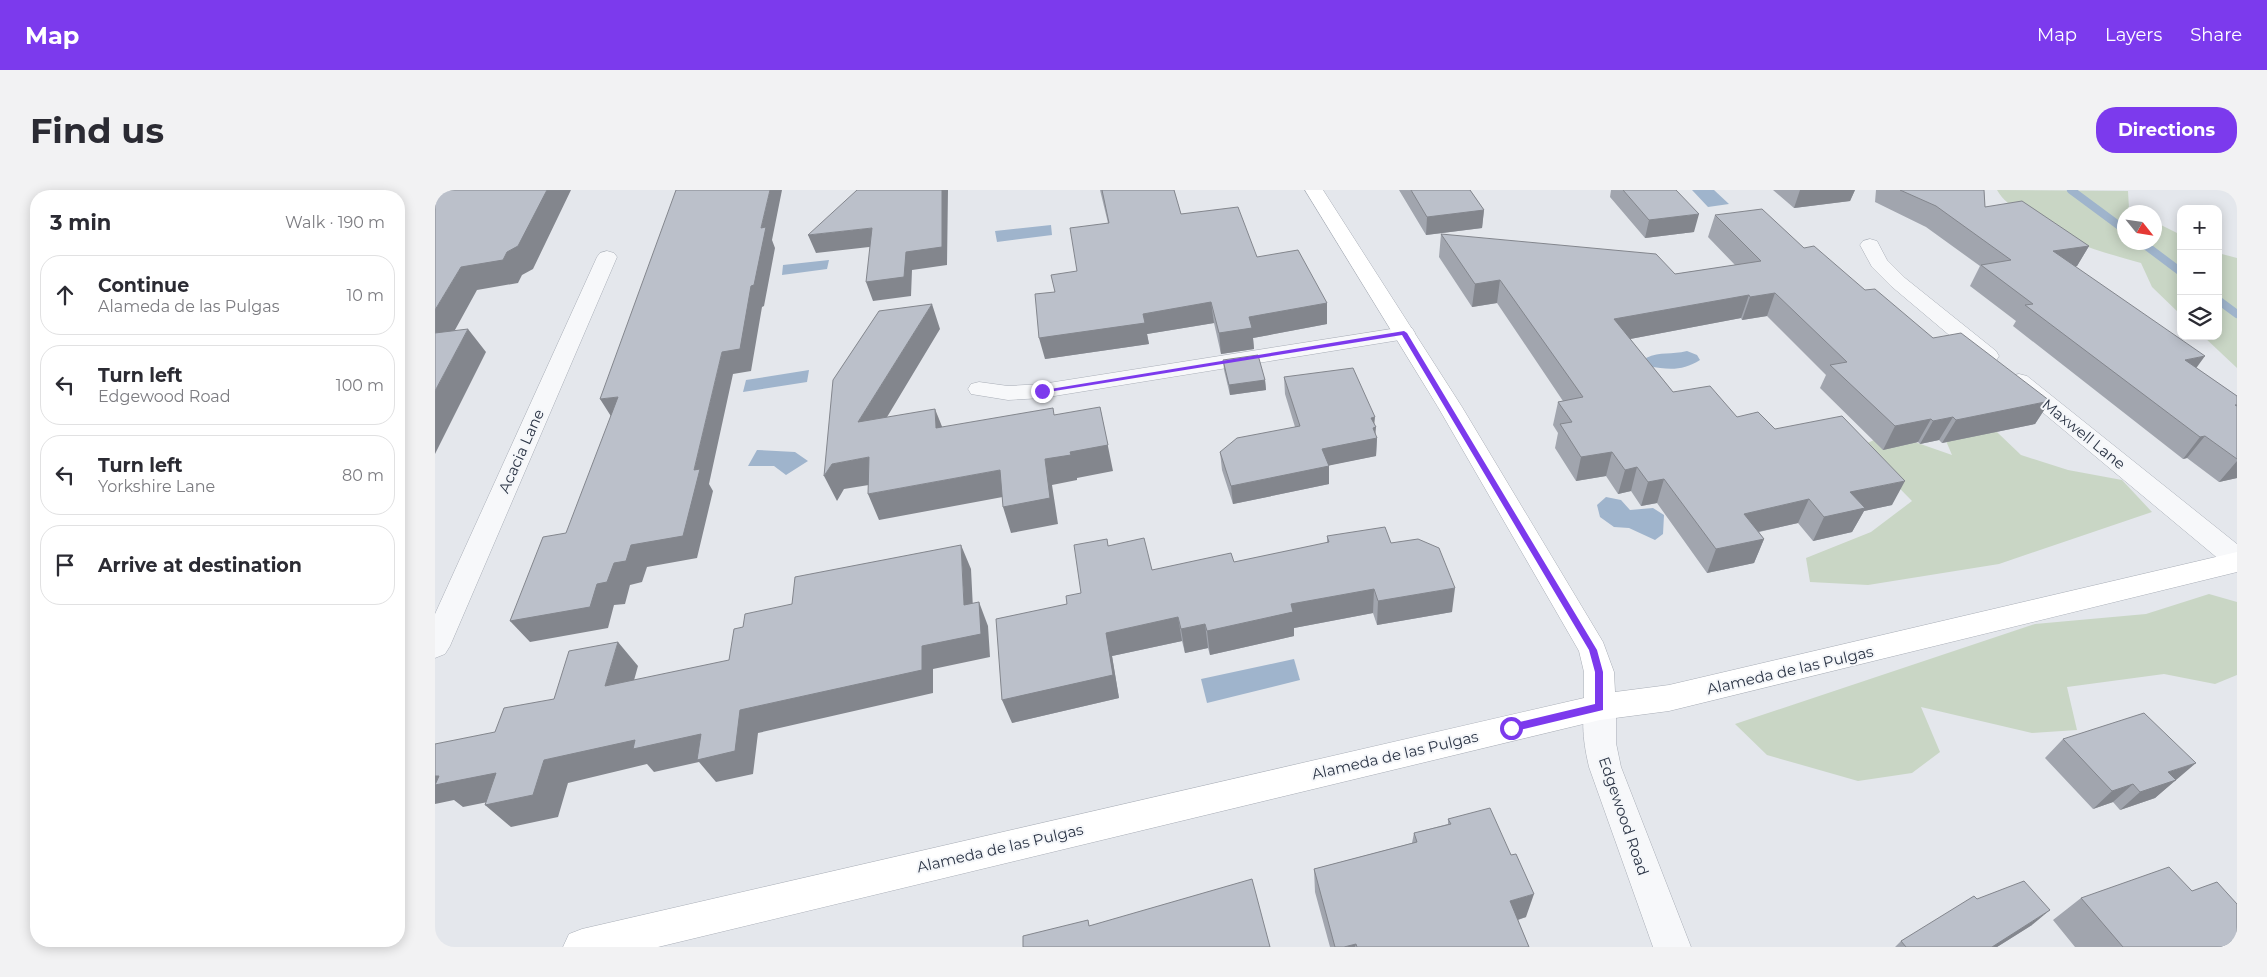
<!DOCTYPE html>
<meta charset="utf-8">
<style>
body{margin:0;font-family:Montserrat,sans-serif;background:#f2f2f3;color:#2b2b33}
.controls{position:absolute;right:15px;top:15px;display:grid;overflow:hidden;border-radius:10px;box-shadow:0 2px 12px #0003}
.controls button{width:45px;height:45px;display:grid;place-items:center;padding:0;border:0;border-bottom:1px solid #e1e1e2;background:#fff;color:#2b2b33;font:25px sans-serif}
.compass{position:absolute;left:1682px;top:15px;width:45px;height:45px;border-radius:50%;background:#fff;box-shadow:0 2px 12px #0003;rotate:120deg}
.stop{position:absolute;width:15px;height:15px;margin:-11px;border:4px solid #7c3aed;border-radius:50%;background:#fff}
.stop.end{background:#7c3aed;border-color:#fff;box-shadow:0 1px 5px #0008}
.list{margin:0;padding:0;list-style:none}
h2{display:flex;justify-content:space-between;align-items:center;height:65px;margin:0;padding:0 20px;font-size:21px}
h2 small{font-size:16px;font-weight:400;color:#7c7c81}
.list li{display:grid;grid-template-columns:32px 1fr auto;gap:15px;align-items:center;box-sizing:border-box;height:80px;margin:0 10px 10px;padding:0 10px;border:1px solid #e1e1e2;border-radius:20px}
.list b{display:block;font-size:19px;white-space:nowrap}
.list p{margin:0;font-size:16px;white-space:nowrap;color:#7c7c81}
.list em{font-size:16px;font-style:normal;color:#7c7c81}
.icon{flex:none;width:28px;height:28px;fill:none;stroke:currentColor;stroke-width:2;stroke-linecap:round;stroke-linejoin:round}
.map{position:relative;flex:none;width:1802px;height:757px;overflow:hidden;border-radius:20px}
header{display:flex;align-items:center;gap:30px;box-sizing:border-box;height:70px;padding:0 25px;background:#7c3aed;color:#fff}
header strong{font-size:24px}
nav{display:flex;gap:28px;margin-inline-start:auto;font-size:18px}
.intro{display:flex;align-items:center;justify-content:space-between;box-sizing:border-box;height:120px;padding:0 30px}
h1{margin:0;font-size:35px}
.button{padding:12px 22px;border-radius:20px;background:#7c3aed;color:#fff;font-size:18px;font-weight:700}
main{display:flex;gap:30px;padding:0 30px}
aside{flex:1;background:#fff;border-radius:20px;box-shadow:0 2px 12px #0003}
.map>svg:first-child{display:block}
</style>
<header>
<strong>Map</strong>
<nav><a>Map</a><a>Layers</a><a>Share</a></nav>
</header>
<div class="intro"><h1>Find us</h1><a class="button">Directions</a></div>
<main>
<aside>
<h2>3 min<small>Walk · 190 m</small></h2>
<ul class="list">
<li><svg class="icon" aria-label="ahead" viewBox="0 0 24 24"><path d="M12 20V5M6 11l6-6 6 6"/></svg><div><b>Continue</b><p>Alameda de las Pulgas</p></div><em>10 m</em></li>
<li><svg class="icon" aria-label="left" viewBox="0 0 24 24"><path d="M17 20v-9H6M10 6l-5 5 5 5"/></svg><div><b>Turn left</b><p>Edgewood Road</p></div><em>100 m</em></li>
<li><svg class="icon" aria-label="left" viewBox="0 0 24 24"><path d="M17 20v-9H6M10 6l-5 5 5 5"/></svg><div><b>Turn left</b><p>Yorkshire Lane</p></div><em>80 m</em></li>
<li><svg class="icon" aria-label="arrive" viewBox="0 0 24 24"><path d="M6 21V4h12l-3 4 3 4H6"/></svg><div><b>Arrive at destination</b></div></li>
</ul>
</aside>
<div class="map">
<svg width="1802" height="757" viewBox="0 0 1802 757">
<rect width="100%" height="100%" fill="#e4e7ec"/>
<path fill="#c9d6c5" d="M1562 0 1693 1 1694 19 1701 22H1690V52H1720V32L1746 45V125L1717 97 1706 73C1660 60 1627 51 1587 23 1577 16 1568 11 1562 0Z
M1783 63 1802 68V178L1768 146H1783Z
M1518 200 1586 265 1633 280 1687 290 1717 322 1564 374 1433 395 1375 392 1371 368 1436 342 1477 311 1424 257 1454 243 1517 265 1492 206Z
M1774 404 1802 412V485L1780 494 1729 484 1632 497 1642 540 1597 543 1486 517 1505 562 1477 583 1423 591 1332 565 1300 534 1600 434 1711 424Z"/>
<path fill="#9fb4cc" d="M1257 0H1279L1294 14 1273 17Z
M616 35 617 45 562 52 560 41Z
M394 70 392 79 347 85 348 75Z
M1252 161 1262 165 1265 170C1248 181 1233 180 1214 176L1211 168C1226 161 1236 165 1252 161Z
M374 180 372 192 308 202 311 190Z
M322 260 360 262 373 271 351 285 339 276H313Z
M1171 307 1186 310 1195 320 1218 318 1229 325 1228 344 1220 350 1194 338 1179 337 1165 327 1162 315Z
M859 469 865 490 772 513 766 489Z"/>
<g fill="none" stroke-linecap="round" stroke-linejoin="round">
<path stroke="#9fb4cc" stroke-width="8" d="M1636 0 1690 40
M1706 52 1746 82
M1783 110 1802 124"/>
<defs>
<path id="minor" d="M1435 49 1442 51 1452 70 1470 88 1561 161 1564 166 1561 171 1553 173 1545 171 1456 96 1437 77 1425 55 1428 51Z
M172 61 179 63 182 67 15 456 10 464 0 468V424L162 67 165 63Z
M969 137 977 138 980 143 977 148 607 208 573 210 536 204 533 199 536 194 544 192 573 196 607 194Z
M1584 184 1592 186 1802 354V379L1792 376 1576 196 1573 191 1576 186Z
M1165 504 1176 508 1181 517V553L1186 577 1256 757H1218L1154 577C1149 555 1144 528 1154 508Z"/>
<path id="secondary" d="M870 0H888L1027 217 1168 452 1179 482 1180 502 1234 495 1802 362V382L1234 521 1165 530 223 757H128L134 744 147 739 1149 508V482L1144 461 1003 217Z"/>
</defs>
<use href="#minor" stroke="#a9aeb7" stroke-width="1"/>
<use href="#secondary" stroke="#a9aeb7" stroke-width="1"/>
<use href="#minor" fill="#f7f8fa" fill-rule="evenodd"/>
<use href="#secondary" fill="#fff" fill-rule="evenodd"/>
</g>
<path fill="#a1a5ae" d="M665 0H739L746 24 822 67 892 113V134L818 148 819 159 786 164 779 133 712 144 714 154 610 169 620 102 642 81 673 33Z
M964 0H1035L1049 20 1047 38 991 45Z
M1176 0H1241L1259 42 1210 48 1175 7Z
M1338 0H1420L1415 11 1359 18Z
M1441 0H1549L1550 17 1654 56 1642 76 1640 77 1761 178 1802 206V288L1784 292 1752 268 1748 269 1578 136 1581 131 1535 96 1545 76 1491 37 1440 12Z
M1280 25 1369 58 1498 148 1615 211 1600 234 1507 253 1504 250 1485 254 1483 252 1448 260 1385 198 1391 185 1332 126 1307 130 1306 128 1195 149 1238 202 1302 227 1340 239 1457 315 1429 321 1417 342 1378 351 1363 333 1324 342 1329 349 1319 373 1272 383 1222 313 1206 316 1196 301 1183 304 1171 286 1141 291 1120 258 1123 243 1118 235 1123 212 1128 211 1062 113 1037 117 1004 67 1006 44 1240 84 1300 75 1273 47Z
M788 170 830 190 831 200 795 205 789 180Z
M849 187 939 234 940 245 942 248 941 266 894 275V294L798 314 787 280 785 262 860 237 850 204Z
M892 346 956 353 1017 422 942 435 938 423 859 438V446L775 465 773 458 750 463 747 451 677 466 684 508 577 533 632 414 646 403 673 356 717 380 799 372 892 353Z
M1628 549 1740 591 1738 592 1720 608 1685 620 1678 612 1658 619 1610 568Z
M1013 629 1091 727 1083 730 1094 757H895L880 702 879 679 977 653 979 643 1013 634Z
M1757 701 1802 757H1640L1618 730 1646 708Z
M1542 709 1597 735 1562 757H1460L1466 751Z"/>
<path fill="#83868d" d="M112 0H136L98 79 87 85 83 93 42 100 4 169 0 165V120L26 77 72 62Z
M335 0H347L337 50 340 58 329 116 327 117 316 181 298 184 274 294 278 301 262 368 212 377 207 392 195 395 190 414 179 415 173 438 95 452 75 431 162 394 179 373 196 355 259 280 287 162 326 38Z
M507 0H513L512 75 477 80 476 106 438 111 431 92 471 62Z
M1365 0H1420L1415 11 1359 18Z
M1049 20 1047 38 991 45 992 27Z
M1264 24 1259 42 1210 48 1214 30Z
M437 38 443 56 381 63 373 45Z
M1654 56 1642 76 1606 82 1618 61Z
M1065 90 1062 113 1037 117 1040 94Z
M1340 103 1332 126 1307 130 1315 107Z
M1314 105 1306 128 1174 153 1179 129Z
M776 112 779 133 712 144 714 154 610 169 604 148 708 124Z
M892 113V134L818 148 819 159 786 164 784 143 814 127Z
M497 114 505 139 434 257 423 232Z
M33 139 51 162 0 264V201Z
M1770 166 1754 188 1750 170Z
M830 190 831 200 795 205 794 195Z
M183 207 179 231 165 209Z
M1615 211 1600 234 1507 253 1521 230Z
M665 217 678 281 642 288V290L617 295 623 334 576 343 568 317 610 269 635 262Z
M500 219 510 244 501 238Z
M940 227 939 237H941L940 249 942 248 941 266 887 277V259L936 228Z
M1518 227 1504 250 1485 254 1498 231Z
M1496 229 1483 252 1448 260 1460 236Z
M1770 246 1752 268 1748 269 1765 247Z
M1177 262 1171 286 1141 291 1146 267Z
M434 267 446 293 409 299 402 311 389 286 397 274Z
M1802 271V288L1784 292Z
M894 276V294L798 314 796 296Z
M1202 277 1196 301 1183 304 1190 280Z
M565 280 573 306 444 330 433 304Z
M1229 289 1222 313 1206 316 1213 292Z
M1470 291 1457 315 1429 321 1417 342 1378 351 1389 327 1415 302Z
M1374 309 1363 333 1299 347 1309 324Z
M1329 349 1319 373 1272 383 1281 359Z
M526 355 536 379 539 439 529 415Z
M1020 398 1017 422 942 435 943 411Z
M939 399 938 423 859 438V446L775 465 772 441 856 414Z
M544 412 553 436 555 467 498 479V503L323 543 318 584 281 592 264 572 219 582 212 574 133 593 123 627 76 637 50 615 109 570 305 520 487 456Z
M743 427 747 451 677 466 684 508 577 533 567 510 671 443Z
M770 434 773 458 750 463 746 439Z
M183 452 203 476 191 519 170 496Z
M1761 573 1720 608 1685 620 1705 602 1733 582Z
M61 583 87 605 28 617 19 610 0 614V586Z
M1698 594 1678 612 1658 619 1677 601Z
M1099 704 1091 727 1069 734 1075 711Z
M1615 720 1597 735 1562 757H1557Z
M921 754 920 757H909Z"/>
<path fill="#bbc0ca" stroke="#83868d" d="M0 0H112L83 56 72 62 68 70 26 77 0 120Z
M241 0H335L326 38 331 37 319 95 316 96 305 159 287 162 259 280 265 279 248 346 196 355 191 371 179 373 172 392 162 394 155 417 75 431 108 347 131 343 183 207 165 209Z
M422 0H507V57L471 62 469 87 431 92 437 38 373 45Z
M667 0H739L746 24 803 17 822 67 863 60 892 113 814 127 817 138 784 143 776 112 708 124 710 133 604 148 600 104 620 102 616 85 642 81 635 38 674 33Z
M976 0H1035L1049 20 992 27Z
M1188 0H1241L1264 24 1214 30Z
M1465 0H1549L1550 17 1587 11 1654 56 1618 61 1770 166 1750 170 1802 206V215H1800L1802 216V269L1770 246 1765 247 1590 115 1598 114 1546 75 1576 70 1501 16Z
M1327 19 1369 58 1379 56 1430 100 1440 99 1498 148 1526 143 1615 211 1521 230 1518 227 1498 231 1496 229 1460 236 1395 175 1412 172 1340 103 1315 107 1314 105 1179 129 1238 202 1275 196 1302 227 1323 222 1340 239 1407 226 1470 291 1415 302 1430 318 1389 327 1374 309 1309 324 1329 349 1281 359 1229 289 1213 292 1202 277 1190 280 1177 262 1146 267 1125 234 1137 232 1123 212 1148 207 1065 90 1040 94 1006 44 1221 64 1240 84 1326 71 1280 25Z
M497 114 423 232 500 219 501 238 618 218 619 225 665 217 673 255 635 262 636 265 610 269 615 308 568 317 565 280 433 304 434 267 397 274 389 286 398 190 444 121Z
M33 139 0 201V143Z
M823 165 830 190 794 195 788 170Z
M918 178 940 227 936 228 941 237 938 238 942 248 887 259 894 276 796 296 785 262 802 248 865 236 849 187Z
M950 337 956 353 983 349 1004 358 1020 398 943 411 939 399 856 414 858 422 772 441 770 434 746 439 743 427 671 443 678 485 567 510 561 429 632 414 631 406 646 403 639 355 672 349 673 356 709 348 717 380 796 363 799 372 894 352 892 346Z
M526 355 529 415 544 412 546 444 487 456V480L305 520 300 561 262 570 266 544 198 559 200 550 109 570 98 605 50 615 61 583 0 595 4 586H0V554L60 542 69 518 119 509 134 461 183 452 170 496 294 470 299 439 308 437 310 424 357 414 360 387Z
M1709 523 1761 573 1733 582 1741 590 1705 602 1698 594 1677 601 1628 549Z
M1055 618 1076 665 1081 664 1099 704 1075 711 1094 757H922L921 754 909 757H900L879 679 982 652 979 643 1016 634 1013 629Z
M1734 677 1757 701 1782 692 1802 714V757H1688L1646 708Z
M817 689 835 757H588V746L653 730 654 736Z
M1589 691 1615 720 1557 757H1471L1466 751 1539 706 1542 709Z"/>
<path fill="#7c3aed" d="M969 141 972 143 1162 460 1168 482V520L1076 542 1073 541V535L1076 534 1160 514V482L1154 460 967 145 607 203 603 201Z"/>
<g text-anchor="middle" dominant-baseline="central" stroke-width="4" stroke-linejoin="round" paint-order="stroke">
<g font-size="15" fill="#2b3445" stroke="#f4f6f9">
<text transform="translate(1649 244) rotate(39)">Maxwell Lane</text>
<text transform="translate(86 261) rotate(-66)">Acacia Lane</text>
<text transform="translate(1355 480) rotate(-13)">Alameda de las Pulgas</text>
<text transform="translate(960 565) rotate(-13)">Alameda de las Pulgas</text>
<text transform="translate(1189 626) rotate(71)">Edgewood Road</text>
<text transform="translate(565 658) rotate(-13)">Alameda de las Pulgas</text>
</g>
</g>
</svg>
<div class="controls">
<button>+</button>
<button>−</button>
<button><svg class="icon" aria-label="layers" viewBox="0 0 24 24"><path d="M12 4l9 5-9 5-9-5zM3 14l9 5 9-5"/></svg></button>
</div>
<svg class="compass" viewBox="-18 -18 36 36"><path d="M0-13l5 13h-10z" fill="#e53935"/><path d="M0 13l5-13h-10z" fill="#7c7c81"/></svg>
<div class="stop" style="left:1076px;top:538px"></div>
<div class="stop end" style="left:607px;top:201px"></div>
</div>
</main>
